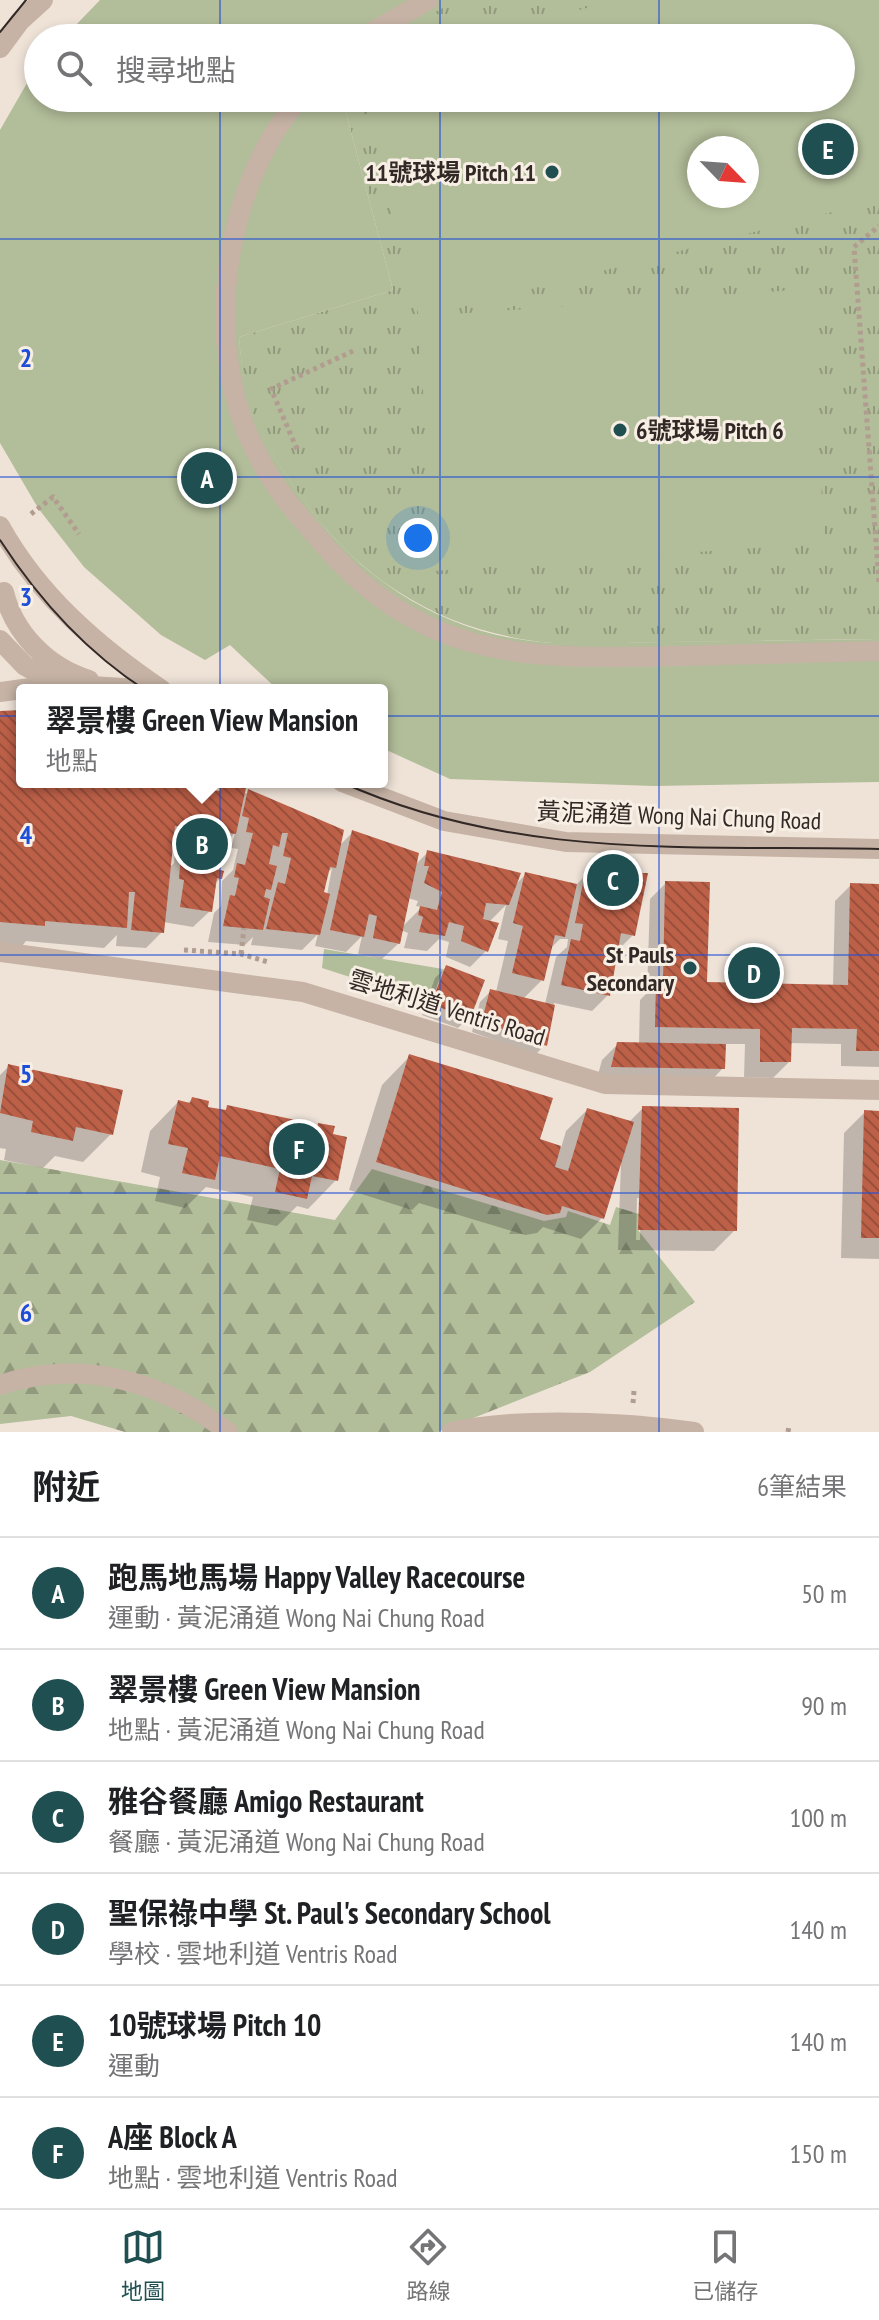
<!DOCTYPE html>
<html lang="zh-TW">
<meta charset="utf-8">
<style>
body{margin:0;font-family:"PT Sans Narrow","Noto Sans TC",sans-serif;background:#f2f2f2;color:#202124}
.compass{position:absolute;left:687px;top:136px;width:72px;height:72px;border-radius:50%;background:#fff;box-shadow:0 4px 12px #0003;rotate:115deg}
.you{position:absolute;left:418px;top:538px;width:28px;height:28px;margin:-20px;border:6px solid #fff;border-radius:50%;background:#1a73e8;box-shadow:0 0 0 12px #1a73e833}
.badge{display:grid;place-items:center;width:52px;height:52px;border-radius:50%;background:#1f4f51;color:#fff;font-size:26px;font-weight:700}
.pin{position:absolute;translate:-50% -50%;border:4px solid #fff;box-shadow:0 2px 8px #0006}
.popup{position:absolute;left:16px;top:684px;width:372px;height:104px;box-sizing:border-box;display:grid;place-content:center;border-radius:8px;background:#fff;filter:drop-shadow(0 2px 6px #0005);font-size:26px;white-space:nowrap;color:#757577}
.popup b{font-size:30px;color:#202124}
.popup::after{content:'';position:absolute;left:50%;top:100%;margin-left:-16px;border:16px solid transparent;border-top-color:#fff}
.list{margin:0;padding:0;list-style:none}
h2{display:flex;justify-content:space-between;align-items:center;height:104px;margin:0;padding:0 32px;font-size:34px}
h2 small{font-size:26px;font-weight:400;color:#757577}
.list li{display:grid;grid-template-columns:52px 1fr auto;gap:24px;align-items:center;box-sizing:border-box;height:112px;padding:0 32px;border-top:2px solid #e0e0e0}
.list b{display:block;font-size:30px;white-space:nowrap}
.list p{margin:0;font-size:26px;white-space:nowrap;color:#757577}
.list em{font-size:26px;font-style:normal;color:#757577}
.icon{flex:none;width:44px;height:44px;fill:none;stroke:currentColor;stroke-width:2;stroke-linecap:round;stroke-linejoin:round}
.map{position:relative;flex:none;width:879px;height:1432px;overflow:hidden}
.search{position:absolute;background:#fff;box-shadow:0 4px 12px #0003;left:24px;right:24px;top:24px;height:88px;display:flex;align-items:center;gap:20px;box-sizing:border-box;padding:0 28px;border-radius:44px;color:#757577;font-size:30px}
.sheet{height:776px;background:#fff}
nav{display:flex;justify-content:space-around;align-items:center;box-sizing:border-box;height:112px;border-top:2px solid #e0e0e0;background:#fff;font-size:22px;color:#757577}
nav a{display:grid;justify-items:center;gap:4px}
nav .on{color:#1f4f51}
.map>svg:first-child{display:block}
</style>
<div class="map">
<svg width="879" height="1432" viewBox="0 0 879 1432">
<defs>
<pattern id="forest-firs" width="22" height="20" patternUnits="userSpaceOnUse" patternTransform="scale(2)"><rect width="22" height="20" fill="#b2bd9a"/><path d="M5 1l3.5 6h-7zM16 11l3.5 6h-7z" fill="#919a7d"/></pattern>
<pattern id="park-tufts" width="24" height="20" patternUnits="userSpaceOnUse" patternTransform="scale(2)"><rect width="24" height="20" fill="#b2bd9a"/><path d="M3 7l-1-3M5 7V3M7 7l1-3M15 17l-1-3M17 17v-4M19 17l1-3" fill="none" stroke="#919a7d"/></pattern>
<pattern id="building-back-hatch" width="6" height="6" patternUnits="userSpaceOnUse" patternTransform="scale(2)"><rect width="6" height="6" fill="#bd6048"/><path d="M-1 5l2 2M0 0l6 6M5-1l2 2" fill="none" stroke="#9a4f3c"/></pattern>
</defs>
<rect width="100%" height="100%" fill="#efe3d8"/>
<path fill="url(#forest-firs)" d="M0 1160 335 1220 372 1169 544 1221 566 1217 568 1211 610 1225 616 1207 639 1214 638 1230 695 1302 590 1372 438 1432H125L71 1416 0 1424Z"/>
<path fill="url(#park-tufts)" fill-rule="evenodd" d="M456 0H879V639C808 640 738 641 667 642 630 642 590 646 553 643 447 634 361 583 301 497 258 435 245 413 239 337L393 290 342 98H841V38H386ZM699 148H747V196H699Z"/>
<path fill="#b2bd9a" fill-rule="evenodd" d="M100 0H458L386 38H66L76 33 74 27Z
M618 0H879V200L426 316 808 289 825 543 433 571 419 317 364 98H841V38H469ZM699 148H747V196H699Z
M38 64V98H342L393 290 239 337C246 414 259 436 302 498 361 583 452 639 556 643 593 644 629 642 666 642 737 641 808 640 879 639V782L654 786 450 779 382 748V690H278L230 645 205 660 161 635 84 567 38 508 0 443V130Z
M324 949 443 969 431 1003 322 968Z"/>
<path fill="#0003" fill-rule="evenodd" d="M22 712V782H188L197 789 217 792 231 787 342 832 338 847 353 832 415 865 428 852 514 886 526 874 575 886 586 875 633 935 617 951 608 995 592 1011 554 1003 545 1045 535 1055 472 1032 480 1002 491 991 496 992 508 941 498 939 506 905 489 922 486 951 470 967 446 957 449 942 439 939 427 951 404 948 408 933 401 930 399 943 382 959 358 954 362 936 346 952 315 946 318 934 302 950 251 945 253 937 245 945 208 942 214 913 221 906 222 881 233 870 238 849 231 848 235 833 218 849 212 848 210 870 221 878 214 884 210 911 193 927 163 922 162 932 146 948 116 946 117 935 104 948 26 941 22 946 0 944V713ZM171 843H176L174 863 168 869ZM332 868 327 895 321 893 326 875ZM408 898 418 901 416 906 422 907 402 927ZM560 939H568L567 947 556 957 545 1004 523 999 542 980 550 949Z
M666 883 705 984 833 986 835 901 851 885 879 886V1067L841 1066V1044L790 1043 789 1062 773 1078 744 1077 745 1044H724L723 1068 707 1085 596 1082 602 1060 618 1044H639L640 1000 647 993 650 899Z
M446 967 469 1017 458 1028 422 1015 435 978Z
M410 1056 538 1140 561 1148 566 1131 587 1110 628 1123 643 1108 735 1230 714 1251 618 1250 621 1162 602 1218 581 1239 543 1227 537 1233 525 1235 419 1203 412 1210 349 1190 382 1085ZM637 1198H641L640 1240H636Z
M9 1066 111 1134 83 1162 55 1156 43 1168 4 1160 6 1149 0 1148V1075Z
M192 1099 205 1108 223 1112 228 1107 314 1130 319 1125 336 1180 308 1209 297 1206 277 1226 247 1220 253 1197 206 1187 185 1208 155 1201 160 1177 141 1172 150 1131 178 1102 187 1104Z
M865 1112 879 1113V1259L841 1258 844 1133Z"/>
<path fill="url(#building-back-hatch)" d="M22 710V782H190L199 784V788L220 791V786L231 785 246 788 236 834 217 831 212 868 224 871 222 879 217 878 212 912 180 907 184 880 179 879 181 854 189 855 192 828 175 826 164 933 131 930 135 892H129L127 928 45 921V926L0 922V711Z
M248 789 344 830 336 868 330 867 324 892 330 894 320 935 266 929 278 882 285 884 291 858 283 856 288 833H282L279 847 273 845 269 864 277 866 271 890 266 889 264 897 270 899 263 930 223 926 230 895 235 896 239 878 234 877 237 863 245 865 253 833 246 832 249 818 242 816Z
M352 830 419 853 400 944 373 938 377 916 369 914 364 937 330 930Z
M427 850 521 873 509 905 486 903 483 919 499 923 488 952 461 941 464 926 449 922 445 936 419 932 423 917 418 915 420 906 437 910 442 892 424 883 429 866H424Z
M525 872 577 884 565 937 555 935 544 981 512 973 523 926 513 923Z
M585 873H648L635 936 621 933 610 996 561 985 571 939 580 941 583 924 575 923Z
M665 881 710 882 707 982 848 985 850 883 879 884V1051H856L857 1029 792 1028 791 1062H760V1029L655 1027 656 982H663Z
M446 965 485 980 470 1019 431 1004Z
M490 989 555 1005 547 1046 482 1021Z
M617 1042 726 1044 725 1069 611 1067Z
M409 1054 553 1098 540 1139 561 1146 555 1167 568 1171 587 1108 634 1122 604 1219 562 1206 560 1213 547 1215 376 1162Z
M8 1064 123 1090 113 1135 76 1127 73 1141 31 1132 33 1121 0 1113Z
M192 1097 209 1101 208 1107 226 1110 227 1105 300 1121V1125L317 1129 318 1123 335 1126 333 1134 347 1137 338 1181 312 1176 307 1199 275 1192 280 1169 220 1156 215 1180 182 1173 188 1148 168 1144 178 1100 190 1103Z
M642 1106 739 1108 737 1231 638 1230Z
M864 1110 879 1111V1238H861Z"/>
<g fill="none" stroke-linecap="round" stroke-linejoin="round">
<path stroke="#b19d90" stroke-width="5" stroke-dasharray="4 4" stroke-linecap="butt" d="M31 59 37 65
M297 449 271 389 353 351
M31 514 53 497 79 534
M879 582 854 247 879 226
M184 950 241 954 268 962
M241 954 244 928
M633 1403 634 1391
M788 1432 789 1426"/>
<path stroke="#c6b3a5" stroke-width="20" d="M362 38 428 0
M0 48 20 21 43 0
M300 98C222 187 201 347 256 452 272 485 296 513 320 540 361 589 411 626 474 643 541 661 610 657 679 656 746 654 812 653 879 651
M0 526C38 595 98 647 162 690
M4 592C14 633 47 667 89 680
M0 640 25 666 59 684
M0 692 59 684 155 690
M342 782 444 821 566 842 879 849
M0 952 303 992 605 1084 879 1090
M0 1385C81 1358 163 1381 228 1432
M452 1432C514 1417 630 1422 694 1432"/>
<path stroke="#322926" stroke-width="2" d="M0 32 26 0
M0 540C39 600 85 651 145 690
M341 782C516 861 692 845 879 849"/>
</g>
<path fill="none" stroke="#1d4ed8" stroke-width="2" stroke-opacity="0.55" d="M220 0V38M440 0V38M659 0V38M220 98V1432M440 98V1432M659 98V1432M0 239H879M0 477H879M0 716H879M0 955H879M0 1193H879"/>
<g fill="#1f4f51" stroke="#f7eee4" stroke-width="3">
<circle cx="552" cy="172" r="8"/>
<circle cx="620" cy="430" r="8"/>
<circle cx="690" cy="968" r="8"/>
</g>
<g text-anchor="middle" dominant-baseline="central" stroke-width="6" stroke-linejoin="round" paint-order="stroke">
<g font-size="24" font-weight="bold" fill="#322926" stroke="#f7eee4" text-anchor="end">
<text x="536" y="172">11號球場 Pitch 11</text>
<text x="636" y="430" text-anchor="start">6號球場 Pitch 6</text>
<text x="674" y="954">St Pauls<tspan x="674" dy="28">Secondary</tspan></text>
</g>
<g font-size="24" fill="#322926" stroke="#f7eee4">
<text transform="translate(679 816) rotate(2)">黃泥涌道 Wong Nai Chung Road</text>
<text transform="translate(447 1008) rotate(17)">雲地利道 Ventris Road</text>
</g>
</g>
<g font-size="26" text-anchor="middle" font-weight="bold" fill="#1d4ed8" stroke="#f7eee4" stroke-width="6" stroke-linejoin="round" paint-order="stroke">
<text x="26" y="367">2</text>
<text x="26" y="606">3</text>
<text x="26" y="844">4</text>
<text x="26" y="1083">5</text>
<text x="26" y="1322">6</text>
</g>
</svg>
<svg class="compass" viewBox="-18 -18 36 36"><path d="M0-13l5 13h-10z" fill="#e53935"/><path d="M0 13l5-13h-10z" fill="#757577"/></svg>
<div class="you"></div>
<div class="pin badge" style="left:207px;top:478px">A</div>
<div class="pin badge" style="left:202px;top:844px">B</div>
<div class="popup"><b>翠景樓 Green View Mansion</b>地點</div>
<div class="pin badge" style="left:613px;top:880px">C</div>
<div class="pin badge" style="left:754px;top:973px">D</div>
<div class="pin badge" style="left:828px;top:149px">E</div>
<div class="pin badge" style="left:299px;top:1149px">F</div>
<div class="search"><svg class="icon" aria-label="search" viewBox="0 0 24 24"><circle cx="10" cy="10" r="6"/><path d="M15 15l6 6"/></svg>搜尋地點</div>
</div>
<section class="sheet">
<h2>附近<small>6筆結果</small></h2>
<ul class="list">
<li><span class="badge">A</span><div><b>跑馬地馬場 Happy Valley Racecourse</b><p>運動 · 黃泥涌道 Wong Nai Chung Road</p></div><em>50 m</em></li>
<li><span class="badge">B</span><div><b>翠景樓 Green View Mansion</b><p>地點 · 黃泥涌道 Wong Nai Chung Road</p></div><em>90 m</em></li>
<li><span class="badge">C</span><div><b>雅谷餐廳 Amigo Restaurant</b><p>餐廳 · 黃泥涌道 Wong Nai Chung Road</p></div><em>100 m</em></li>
<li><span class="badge">D</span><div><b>聖保祿中學 St. Paul's Secondary School</b><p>學校 · 雲地利道 Ventris Road</p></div><em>140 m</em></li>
<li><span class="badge">E</span><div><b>10號球場 Pitch 10</b><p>運動</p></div><em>140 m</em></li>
<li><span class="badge">F</span><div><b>A座 Block A</b><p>地點 · 雲地利道 Ventris Road</p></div><em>150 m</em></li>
</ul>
</section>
<nav>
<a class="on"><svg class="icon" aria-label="map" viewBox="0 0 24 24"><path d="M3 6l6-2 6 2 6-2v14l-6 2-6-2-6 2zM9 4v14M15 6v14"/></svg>地圖</a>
<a><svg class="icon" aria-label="directions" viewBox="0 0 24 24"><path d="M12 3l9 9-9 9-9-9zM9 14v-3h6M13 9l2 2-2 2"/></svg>路線</a>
<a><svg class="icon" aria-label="saved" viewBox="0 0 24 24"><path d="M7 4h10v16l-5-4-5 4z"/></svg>已儲存</a>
</nav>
